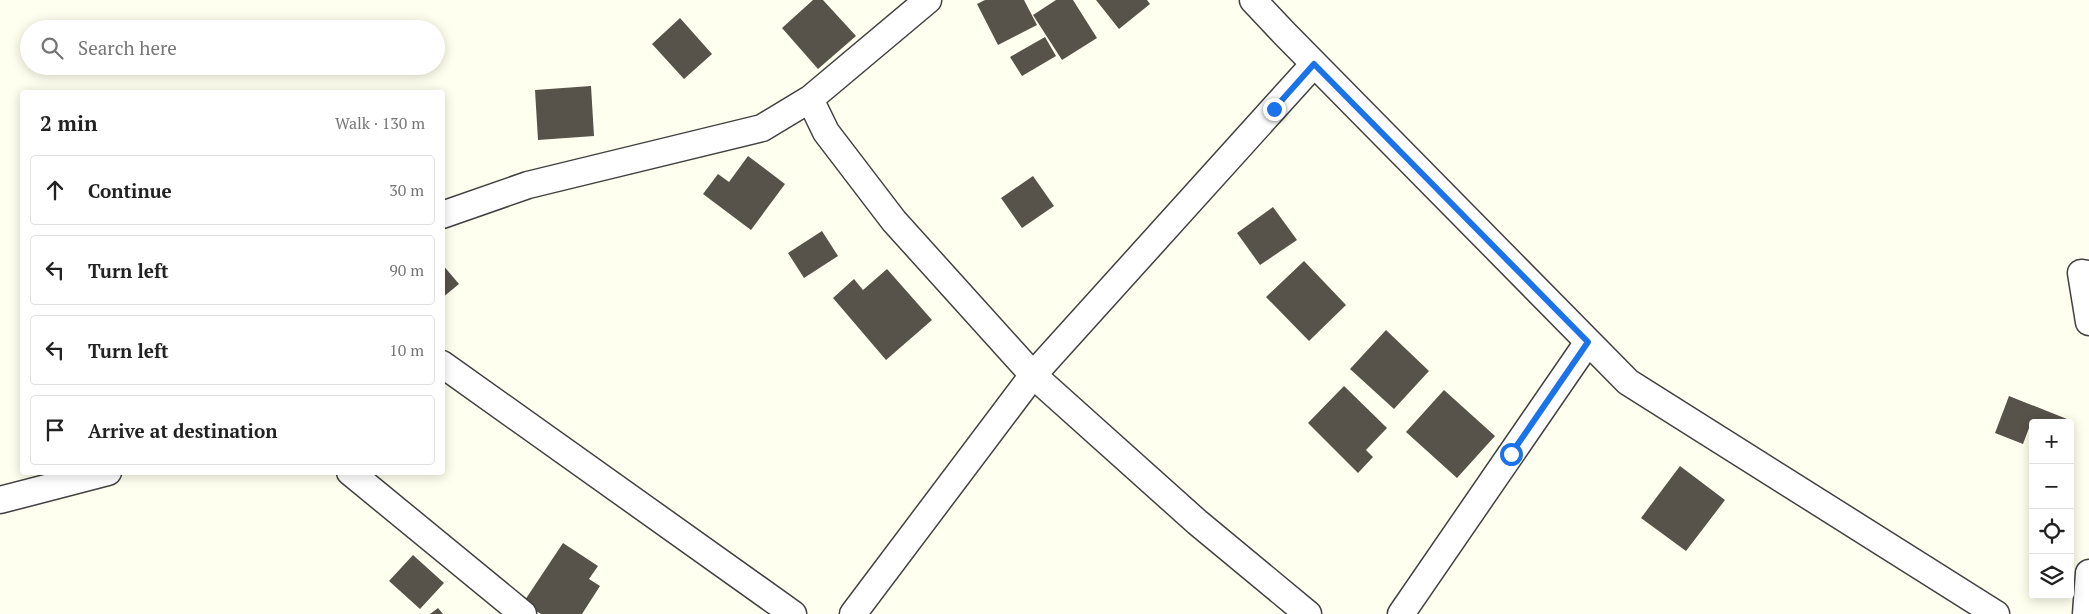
<!DOCTYPE html>
<meta charset="utf-8">
<style>
body{margin:0;font-family:"PT Serif",serif;background:#f6f6f6;color:#222}
.controls{position:absolute;right:15px;bottom:15px;display:grid;overflow:hidden;border-radius:5px;box-shadow:0 2px 12px #0003}
.controls button{width:45px;height:45px;display:grid;place-items:center;padding:0;border:0;border-bottom:1px solid #e0e0e0;background:#fff;color:#222;font:25px sans-serif}
.stop{position:absolute;width:15px;height:15px;margin:-11px;border:4px solid #1a73e8;border-radius:50%;background:#fff}
.stop.end{background:#1a73e8;border-color:#fff;box-shadow:0 1px 5px #0008}
.list{margin:0;padding:0;list-style:none}
h2{display:flex;justify-content:space-between;align-items:center;height:65px;margin:0;padding:0 20px;font-size:21px}
h2 small{font-size:16px;font-weight:400;color:#767676}
.list li{display:grid;grid-template-columns:32px 1fr auto;gap:15px;align-items:center;box-sizing:border-box;height:70px;margin:0 10px 10px;padding:0 10px;border:1px solid #e0e0e0;border-radius:5px}
.list b{display:block;font-size:19px;white-space:nowrap}
.list em{font-size:16px;font-style:normal;color:#767676}
.icon{flex:none;width:28px;height:28px;fill:none;stroke:currentColor;stroke-width:2;stroke-linecap:round;stroke-linejoin:round}
.map{position:relative;flex:none;width:2089px;height:614px;overflow:hidden}
.search{position:absolute;background:#fff;box-shadow:0 2px 12px #0003;left:20px;top:20px;width:425px;height:55px;display:flex;align-items:center;gap:12px;box-sizing:border-box;padding:0 18px;border-radius:28px;color:#767676;font-size:19px}
.panel{position:absolute;background:#fff;box-shadow:0 2px 12px #0003;left:20px;top:90px;width:425px;height:385px;border-radius:5px}
.map>svg:first-child{display:block}
</style>
<div class="map">
<svg width="2089" height="614" viewBox="0 0 2089 614">
<rect width="100%" height="100%" fill="#ffffef"/>
<path fill="#57524a" d="M813 0H823L856 36 818 69 782 28Z
M985 0H1024L1037 25 998 45 977 4Z
M1056 0H1073L1097 38 1062 60 1033 15Z
M1096 0H1147L1150 4 1119 29Z
M680 18 712 54 684 79 652 44Z
M1045 37 1056 56 1022 76 1010 57Z
M591 86 594 136 538 140 535 90Z
M748 156 785 184 751 230 703 194 718 174 729 182Z
M1033 176 1054 206 1022 228 1001 198Z
M1273 207 1297 240 1260 265 1237 233Z
M822 231 838 256 804 278 788 253Z
M1304 261 1346 305 1309 341 1266 297Z
M442 264 459 284 442 298Z
M887 269 932 320 886 360 833 298 854 279 863 290Z
M1386 330 1429 371 1394 409 1350 369Z
M1344 386 1387 428 1366 450 1373 457 1358 473 1308 423Z
M1444 390 1495 436 1457 478 1406 432Z
M2009 396 2067 419 2065 423H2033V429L2029 428 2023 444 1995 433Z
M1680 466 1725 500 1686 551 1641 518Z
M563 543 598 566 589 579 600 586 582 614H541L523 603Z
M413 555 444 583 420 609 389 581Z
M438 608 443 614H430Z"/>
<g fill="none" stroke-linecap="round" stroke-linejoin="round">
<defs>
<path id="street" d="M1253 0 1284 33 1628 382 1996 614
M810 99 826 132 894 221 1033 375 1197 522 1308 614
M442 215 528 185 762 128 810 99 928 0
M2089 274 2081 273 2089 322
M442 364 793 614
M350 472 523 614
M0 500 108 472
M853 614 1033 375 1314 64
M1401 614 1588 342
M2086 614 2089 573"/>
</defs>
<use href="#street" stroke="#414141" stroke-width="29"/>
<use href="#street" stroke="#fff" stroke-width="26"/>
</g>
<g fill="none" stroke-linecap="round" stroke-linejoin="round">
<path stroke="#1a73e8" stroke-width="6" d="M1274 109 1314 64 1588 342 1511 454"/>
</g>
</svg>
<div class="controls">
<button>+</button>
<button>−</button>
<button><svg class="icon" aria-label="locate" viewBox="0 0 24 24"><circle cx="12" cy="12" r="6"/><path d="M12 2v4M12 18v4M2 12h4M18 12h4"/></svg></button>
<button><svg class="icon" aria-label="layers" viewBox="0 0 24 24"><path d="M12 4l9 5-9 5-9-5zM3 14l9 5 9-5"/></svg></button>
</div>
<div class="stop" style="left:1511px;top:454px"></div>
<div class="stop end" style="left:1274px;top:109px"></div>
<div class="search"><svg class="icon" aria-label="search" viewBox="0 0 24 24"><circle cx="10" cy="10" r="6"/><path d="M15 15l6 6"/></svg>Search here</div>
<section class="panel">
<h2>2 min<small>Walk · 130 m</small></h2>
<ul class="list">
<li><svg class="icon" aria-label="ahead" viewBox="0 0 24 24"><path d="M12 20V5M6 11l6-6 6 6"/></svg><div><b>Continue</b></div><em>30 m</em></li>
<li><svg class="icon" aria-label="left" viewBox="0 0 24 24"><path d="M17 20v-9H6M10 6l-5 5 5 5"/></svg><div><b>Turn left</b></div><em>90 m</em></li>
<li><svg class="icon" aria-label="left" viewBox="0 0 24 24"><path d="M17 20v-9H6M10 6l-5 5 5 5"/></svg><div><b>Turn left</b></div><em>10 m</em></li>
<li><svg class="icon" aria-label="arrive" viewBox="0 0 24 24"><path d="M6 21V4h12l-3 4 3 4H6"/></svg><div><b>Arrive at destination</b></div></li>
</ul>
</section>
</div>
